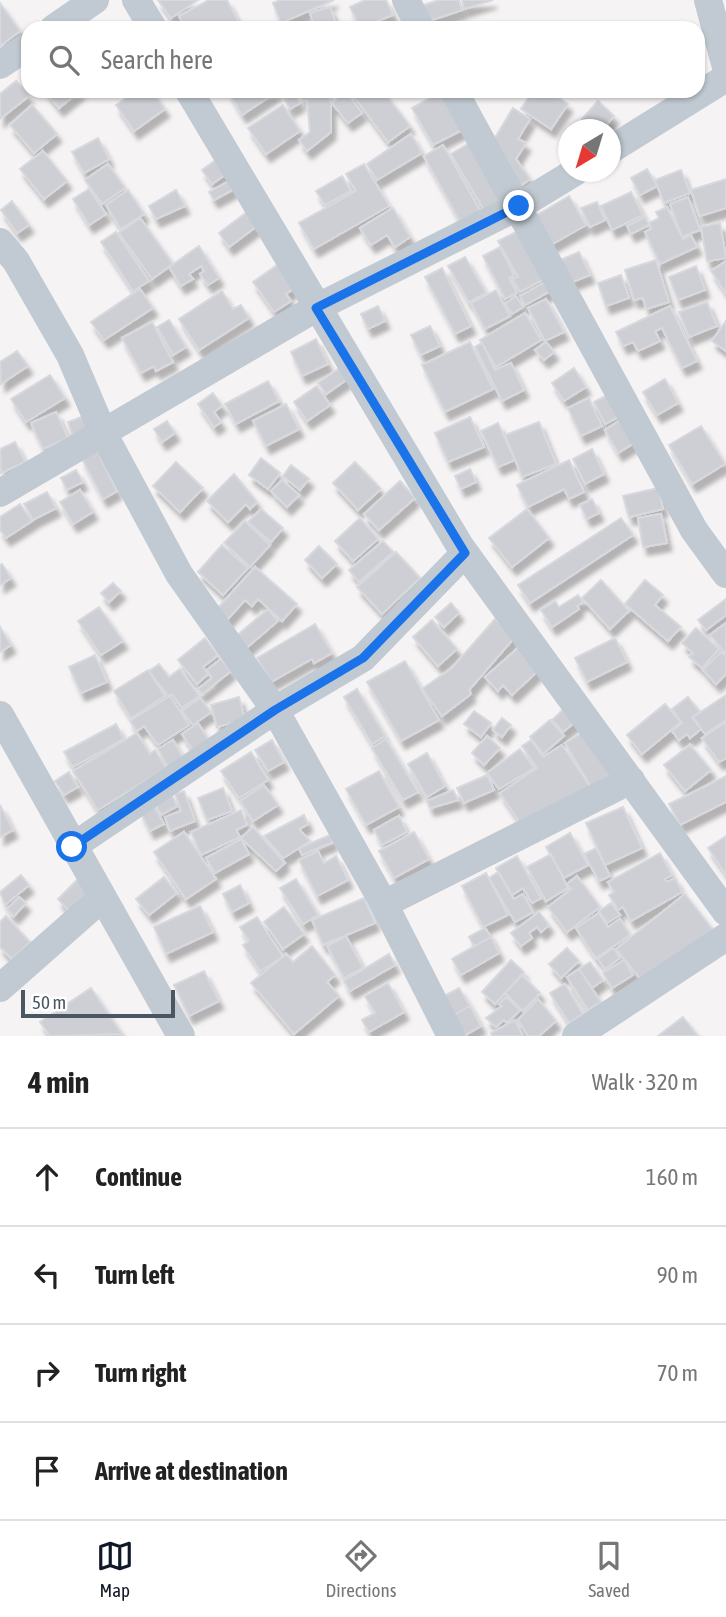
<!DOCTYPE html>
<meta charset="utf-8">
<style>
body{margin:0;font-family:"Asap Condensed",sans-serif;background:#f2f2f2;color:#222}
.compass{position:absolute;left:558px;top:119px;width:63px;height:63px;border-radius:50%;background:#fff;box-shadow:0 2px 5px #0004;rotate:218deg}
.scale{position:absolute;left:21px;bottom:18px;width:154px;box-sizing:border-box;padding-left:7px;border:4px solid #4a5661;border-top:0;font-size:19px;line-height:24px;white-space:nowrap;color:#4a5661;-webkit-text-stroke:5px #fff;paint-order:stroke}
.stop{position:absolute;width:21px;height:21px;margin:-16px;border:5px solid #1a73e8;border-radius:50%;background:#fff}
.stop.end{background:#1a73e8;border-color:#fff;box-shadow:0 2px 7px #0008}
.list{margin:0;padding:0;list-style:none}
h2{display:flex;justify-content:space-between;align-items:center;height:91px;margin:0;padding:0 28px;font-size:30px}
h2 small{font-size:23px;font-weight:400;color:#767676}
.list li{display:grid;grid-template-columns:46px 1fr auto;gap:21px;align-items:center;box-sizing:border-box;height:98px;padding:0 28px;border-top:2px solid #e0e0e0}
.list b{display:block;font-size:26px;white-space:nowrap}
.list em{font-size:23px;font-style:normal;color:#767676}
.icon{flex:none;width:38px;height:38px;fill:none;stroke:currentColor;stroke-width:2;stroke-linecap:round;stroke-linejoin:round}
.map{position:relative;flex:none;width:726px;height:1036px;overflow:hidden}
.search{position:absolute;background:#fff;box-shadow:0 2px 5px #0004;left:21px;right:21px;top:21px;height:77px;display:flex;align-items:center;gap:18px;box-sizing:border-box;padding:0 24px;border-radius:21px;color:#767676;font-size:26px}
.sheet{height:483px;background:#fff}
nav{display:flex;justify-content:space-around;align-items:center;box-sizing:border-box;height:98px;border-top:2px solid #e0e0e0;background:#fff;font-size:19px;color:#767676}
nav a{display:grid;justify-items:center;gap:4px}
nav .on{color:#111827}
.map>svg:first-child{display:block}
</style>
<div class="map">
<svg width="726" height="1036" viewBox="0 0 726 1036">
<defs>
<filter id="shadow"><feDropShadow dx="4.5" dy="8" stdDeviation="2" flood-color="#0004"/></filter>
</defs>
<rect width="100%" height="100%" fill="#f5f3f3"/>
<path fill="#cdcfd5" stroke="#d7d9de" stroke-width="2" filter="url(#shadow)" d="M158 0H198L171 18Z
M209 0H227L238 21 226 28H185L179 16Z
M280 0H334L281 23 273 3Z
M365 0H386L393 15 360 28 350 7Z
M439 0H459L462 10 429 21 424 5Z
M462 0H493L464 9Z
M0 3 20 31 0 46Z
M330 7 336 24 315 28 310 13Z
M16 81 29 96 0 119V94Z
M45 91H80L59 108Z
M136 91H152L165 109 134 131 116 105Z
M228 91H278L242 115Z
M300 91H327L331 103V132L307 151 299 140 310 132 307 100 303 101Z
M350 91H383L410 126 388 142Z
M533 91H549L568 104 551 129 521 109Z
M346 92 362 113 348 123 332 103Z
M441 92 462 130 433 145 412 108Z
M295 93 300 103 290 109 284 99Z
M598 101 614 116 602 130H594L582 119Z
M32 105 57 134 34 153 10 125Z
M283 105 300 131 266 154 248 128Z
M513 108 530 119 518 139 526 143 516 159 530 179 519 187 490 146Z
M411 134 422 153 377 180 367 164Z
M98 138 109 159 84 173 72 152Z
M473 141 507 200 485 212 451 154Z
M443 145 481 212 461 223 424 156Z
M43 151 67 181 44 199 20 169Z
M220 157 230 171 212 184 202 170Z
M108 164 125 188 102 204 85 180Z
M364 164 389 206 314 249 299 223 356 191 346 174Z
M647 169 657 186 640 195 631 178Z
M681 170 690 193 664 203 655 180Z
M342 176 351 191 325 205 316 191Z
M726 179V208L700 216 691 190Z
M229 181 234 189 214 200 209 192Z
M89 189 106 214 89 225 73 199Z
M128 190 144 214 121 229 106 205Z
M176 190 185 206 156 219 149 206Z
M631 192 643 215 612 230 601 206Z
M569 196 586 225 549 246 532 218Z
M688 197 700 230 682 237 670 204Z
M12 201 29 225 17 233 1 210Z
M597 202 605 220 590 227 581 208Z
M667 207 683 239 691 235 697 247 660 264 645 232 651 229 649 223 659 218 656 212Z
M393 208 410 237 395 247 387 235 371 245 360 228Z
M247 212 257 226 229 247 219 233Z
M645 217 649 225 631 234 627 226Z
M140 218 173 264 152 279 119 233Z
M720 223 726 258 707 261 701 227Z
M520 230 546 278 520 292 512 279 518 277 498 241Z
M116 232 149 281 133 291 101 242Z
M199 246 219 278 208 285 200 274 204 271 201 266 189 274 193 279 181 286 169 267Z
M500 247 514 275 509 278 517 293 505 299 483 256Z
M579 252 590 275 570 283 560 260Z
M465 257 486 293 469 302 448 266Z
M656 260 669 302 646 309 643 298 634 300 625 270Z
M726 261V293L711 271Z
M280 263 297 286 286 294 291 301 274 312 253 282Z
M696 266 705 290 678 300 669 277Z
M442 268 471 326 455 334 425 277Z
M621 275 629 298 606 306 598 283Z
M547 281 552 290 525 305 520 296Z
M140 289 153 308 104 340 91 322Z
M496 290 510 316 485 329 471 303Z
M222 291 233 309 241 305 249 318 199 350 179 319Z
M516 296 523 307 512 314 505 304Z
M546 299 564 332 545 341 528 308Z
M707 302 717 326 689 337 679 312Z
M378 306 385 321 368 329 361 314Z
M670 306 697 361 682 368 662 328 655 331 660 341 638 351 633 342 623 346 616 332Z
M525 313 541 340 496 367 480 340Z
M169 320 186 347 173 355 157 327Z
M726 321V351L712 341Z
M152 322 173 362 156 371 154 366 141 373 122 338Z
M430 326 440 346 421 355 411 335Z
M316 339 328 364 302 376 291 352Z
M470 342 493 389 445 412 422 365Z
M546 342 554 352 544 360 535 350Z
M482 343 495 370 511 363 524 390 502 401 475 347Z
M17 351 28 366 1 384 0 362Z
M341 367 349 378 326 394 318 383Z
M574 368 586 387 564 401 552 383Z
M50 375 65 398 26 422 11 399Z
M665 379 678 403 657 415 643 392Z
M268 381 279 401 236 424 225 404Z
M317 386 330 405 307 421 294 402Z
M613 392 625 414 605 424 594 402Z
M213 393 222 406 214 412 221 422 214 427 198 404Z
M589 398 602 426 581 436 568 408Z
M286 404 299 429 266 446 253 421Z
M56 412 68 438 43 449 31 423Z
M89 414 94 429 73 437 68 422Z
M470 417 484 447 448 462 435 433Z
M625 417 639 440 618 453 605 430Z
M167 421 175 433 162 442 154 429Z
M539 422 556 464 522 477 505 435Z
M498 423 515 460 498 467 481 431Z
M701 426 725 464 692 484 669 445Z
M15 442 25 462 1 473 0 449Z
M592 449 604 474 585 484 573 459Z
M97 451 117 491 103 499 82 459Z
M261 458 280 473 268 489 249 475Z
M569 460 584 492 569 499 564 489 528 507 517 485Z
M176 462 203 488 180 512 153 486Z
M355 462 381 489 358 510 333 483Z
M291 465 309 479 300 490 283 476Z
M470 469 476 482 461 489 455 476Z
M76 470 83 482 67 490 61 478Z
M234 474 257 502 250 509 246 504 228 522 207 501Z
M282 480 299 495 287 507 271 491Z
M400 481 415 498 379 530 364 514Z
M658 488 663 509 629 517 623 496Z
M80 490 93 512 73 524 60 502Z
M47 492 56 508 33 520 24 504Z
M592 499 599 513 587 519 580 505Z
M20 504 32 521 6 538 0 530V517Z
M261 509 283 528 271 542 248 522Z
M527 509 549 538 512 567 489 538Z
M661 514 667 543 643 547 638 518Z
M360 518 378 539 353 561 335 541Z
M621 518 633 535 530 603 518 585Z
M245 521 270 545 250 567 224 543Z
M383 541 393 552 359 582 349 570Z
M222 545 248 568 223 595 198 572Z
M319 546 337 564 322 578 305 560Z
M396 552 420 578 382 614 357 587Z
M2 564 11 578 0 585V565Z
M255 567 297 604 282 621 258 599 252 606 245 600 227 620 216 610Z
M601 580 629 611 610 629 582 598Z
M645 580 663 595 655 605 681 627 668 641 625 604Z
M113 583 121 591 109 602 101 593Z
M578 595 583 602 577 606 579 609 552 627 541 610 555 601 559 607Z
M726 599V615L706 630 698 620Z
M451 603 459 613 444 627 435 617Z
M99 607 123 641 101 655 78 621Z
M268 609 278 621 245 649 235 637Z
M495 619 515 637 469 690 471 694 442 716 422 689 452 668Z
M432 620 457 649 438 666 413 637Z
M726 623V652L725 653 710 635Z
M315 624 332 653 314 663 312 659 271 682 257 658Z
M0 627 11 645 0 652Z
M696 628 719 649 702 668 689 657 693 653 682 643Z
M205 638 218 655 203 667 208 674 197 684 178 660Z
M615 638 627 662 587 682 575 658Z
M518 648 539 670 512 695 503 685 498 691 485 677Z
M721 652 726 656V674L716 684 703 670Z
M95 655 107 682 81 693 69 667Z
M221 659 231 671 202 694 198 689 212 678 207 670Z
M405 661 439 720 401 741 367 682Z
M159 664 169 677 180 669 199 696 182 708 172 694 168 696 149 671Z
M148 670 165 696 131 718 114 691Z
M357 689 385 736 372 744 344 697Z
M726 695V720L705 734 693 717Z
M170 696 189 725 158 745 144 726 137 731 130 721Z
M239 697 245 719 217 727 211 705Z
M688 697 700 712 692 717 701 729 690 738 687 734 679 740 672 731 682 723 672 709Z
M200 698 211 712 193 725 182 711Z
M665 704 681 722 642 754 627 735Z
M568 705 580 718 563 732 552 720Z
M474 711 491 723 481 737 464 724Z
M502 718 511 725 502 737 493 730Z
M550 720 564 736 543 754 530 737Z
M726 722V758L719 762 702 738Z
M198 723 212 745 196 755 182 734Z
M116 724 124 739 73 767 64 752Z
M587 730 613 774 591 787 565 743Z
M137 733 150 754 155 750 166 768 98 810 73 771Z
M487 736 500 748 484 765 472 753Z
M386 739 418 792 403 800 372 748Z
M173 740 187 765 171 773 158 749Z
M272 740 284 762 268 771 255 750Z
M531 740 543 757 562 745 590 786 525 830 500 793 537 768 522 746Z
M690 745 711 770 685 791 664 765Z
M520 749 534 768 499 789 487 773Z
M251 752 268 780 239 798 221 771Z
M427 753 445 786 427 797 408 764Z
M379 771 399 807 366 825 346 789Z
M69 772 78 787 64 795 55 781Z
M487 775 494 790 464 803 457 788Z
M726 776V802L680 825 669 804Z
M264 785 278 805 253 821 240 801Z
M223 788 232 811 207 820 198 798Z
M453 790 458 800 430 808 427 801Z
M184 791 195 821 170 831 165 817 181 811 175 794Z
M171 793 177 806 161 815 154 801Z
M153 804 164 824 150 831 140 811Z
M0 805 13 830 0 837Z
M623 807 642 848 605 865 586 823Z
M241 810 247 825 236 830 240 837 201 855 191 832Z
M304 815 308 824 299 829 310 841 283 858 264 836Z
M399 816 407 832 382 845 374 830Z
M253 827 285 863 276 871 241 838Z
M184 832 216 879 186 899 154 852Z
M414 832 429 859 394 878 379 851Z
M570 833 588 865 564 878 546 847Z
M330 835 333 842 302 855 299 848Z
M726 836V874L708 848Z
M241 839 249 854 215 873 206 858Z
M596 848 610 876 599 881 584 854Z
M318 851 324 863 336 856 348 880 317 896 299 860Z
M660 853 672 875 665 879 667 882 675 878 682 892 631 921 623 907 618 910 609 895 614 892 608 882Z
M551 854 568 888 546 901 527 867Z
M517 856 541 898 532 903 523 888 512 895 496 868Z
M498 872 514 899 523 894 533 912 515 922 489 878Z
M486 873 508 915 483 927 462 886Z
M21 875 29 885 5 905 0 892Z
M577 876 600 907 567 932 548 907 571 889 567 884Z
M164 877 177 893 149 915 136 899Z
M78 879 90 891 69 911 58 899Z
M296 879 318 915 303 924 280 888Z
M240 885 249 903 232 912 223 894Z
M685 894 714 931 646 986 616 949Z
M19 897 26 903 14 916 7 909Z
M364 898 375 923 323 945 312 920Z
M611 903 620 915 607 923 599 911Z
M200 906 213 932 166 954 154 927Z
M284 907 304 934 283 949 264 922Z
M539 912 549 925 541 932 537 927 529 933 532 938 521 946 511 933Z
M599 913 608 927 620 919 630 935 596 958 576 928Z
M6 916 30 942 12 959 0 947V922Z
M257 917 283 957 260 971 243 945 249 941 240 927Z
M485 928 491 937 474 946 469 937Z
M346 936 363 968 344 978 327 946Z
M491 937 499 953 461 975 452 959Z
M312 946 335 975 327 982 339 996 294 1034 251 983 286 954 293 962Z
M567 948 579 961 561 978 549 964Z
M613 948 620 958 605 969 598 959Z
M389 954 395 965 350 991 344 981Z
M511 960 524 972 495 1004 482 992Z
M624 960 633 975 612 988 603 973Z
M590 962 603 980 592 988 579 969Z
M579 969 601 1002 588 1010 567 977Z
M204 971 219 1001 189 1016 174 985Z
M522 975 540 993 523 1011 505 993Z
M388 983 404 1012 369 1032 362 1020 375 1013 365 996Z
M565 984 583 1014 569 1023 550 993Z
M91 988 122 1034 50 1036 40 1022Z
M459 988 470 1006 452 1016 442 997Z
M506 997 520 1010 507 1023 504 1020 496 1027 486 1018 502 1006 499 1004Z
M538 999 556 1021 539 1036H528L518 1020Z
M470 1006 481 1026 464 1036 452 1016Z
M683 1017 698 1036H658Z
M515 1020 523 1036H492L491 1033Z"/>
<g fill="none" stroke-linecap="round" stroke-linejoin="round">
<path stroke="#c1cad2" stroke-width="28" d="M136 0 153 28
M406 0 420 28
M708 0 726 67
M54 28 95 0
M0 65 28 46
M189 91 460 546 726 912
M454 91 694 530 726 574
M610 150 726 78
M0 242 16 261 70 355 104 435 179 574 275 710 384 904 451 1036
M0 493 316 308 519 206 575 172
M0 715 181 1036
M72 847 275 710 363 658 465 553
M384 904 631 780
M0 988 102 898
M576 1036 726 937"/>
</g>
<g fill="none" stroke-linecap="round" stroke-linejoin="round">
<path stroke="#1a73e8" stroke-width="9" d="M72 847 275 710 363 658 465 553 316 308 519 206"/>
</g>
</svg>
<svg class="compass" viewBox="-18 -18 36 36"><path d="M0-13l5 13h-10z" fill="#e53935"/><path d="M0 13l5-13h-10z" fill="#767676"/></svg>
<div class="scale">50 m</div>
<div class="stop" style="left:72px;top:847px"></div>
<div class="stop end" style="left:519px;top:206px"></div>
<div class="search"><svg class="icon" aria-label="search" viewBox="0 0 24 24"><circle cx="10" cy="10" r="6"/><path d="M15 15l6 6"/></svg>Search here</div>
</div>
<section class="sheet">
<h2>4 min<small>Walk · 320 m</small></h2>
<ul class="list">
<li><svg class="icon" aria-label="ahead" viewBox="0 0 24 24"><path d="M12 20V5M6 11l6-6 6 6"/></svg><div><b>Continue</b></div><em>160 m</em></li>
<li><svg class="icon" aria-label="left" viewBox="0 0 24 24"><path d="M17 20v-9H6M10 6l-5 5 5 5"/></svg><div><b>Turn left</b></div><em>90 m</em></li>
<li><svg class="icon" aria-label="right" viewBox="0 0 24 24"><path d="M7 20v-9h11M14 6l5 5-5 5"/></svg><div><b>Turn right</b></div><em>70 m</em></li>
<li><svg class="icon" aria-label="arrive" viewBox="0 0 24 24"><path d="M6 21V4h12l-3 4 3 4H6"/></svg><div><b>Arrive at destination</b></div></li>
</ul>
</section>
<nav>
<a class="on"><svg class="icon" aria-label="map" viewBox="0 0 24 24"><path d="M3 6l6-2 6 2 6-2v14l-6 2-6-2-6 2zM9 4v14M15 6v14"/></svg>Map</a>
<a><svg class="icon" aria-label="directions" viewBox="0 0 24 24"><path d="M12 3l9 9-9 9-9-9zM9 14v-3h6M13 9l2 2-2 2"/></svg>Directions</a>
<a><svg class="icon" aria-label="saved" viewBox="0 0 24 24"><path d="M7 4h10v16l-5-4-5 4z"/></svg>Saved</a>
</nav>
